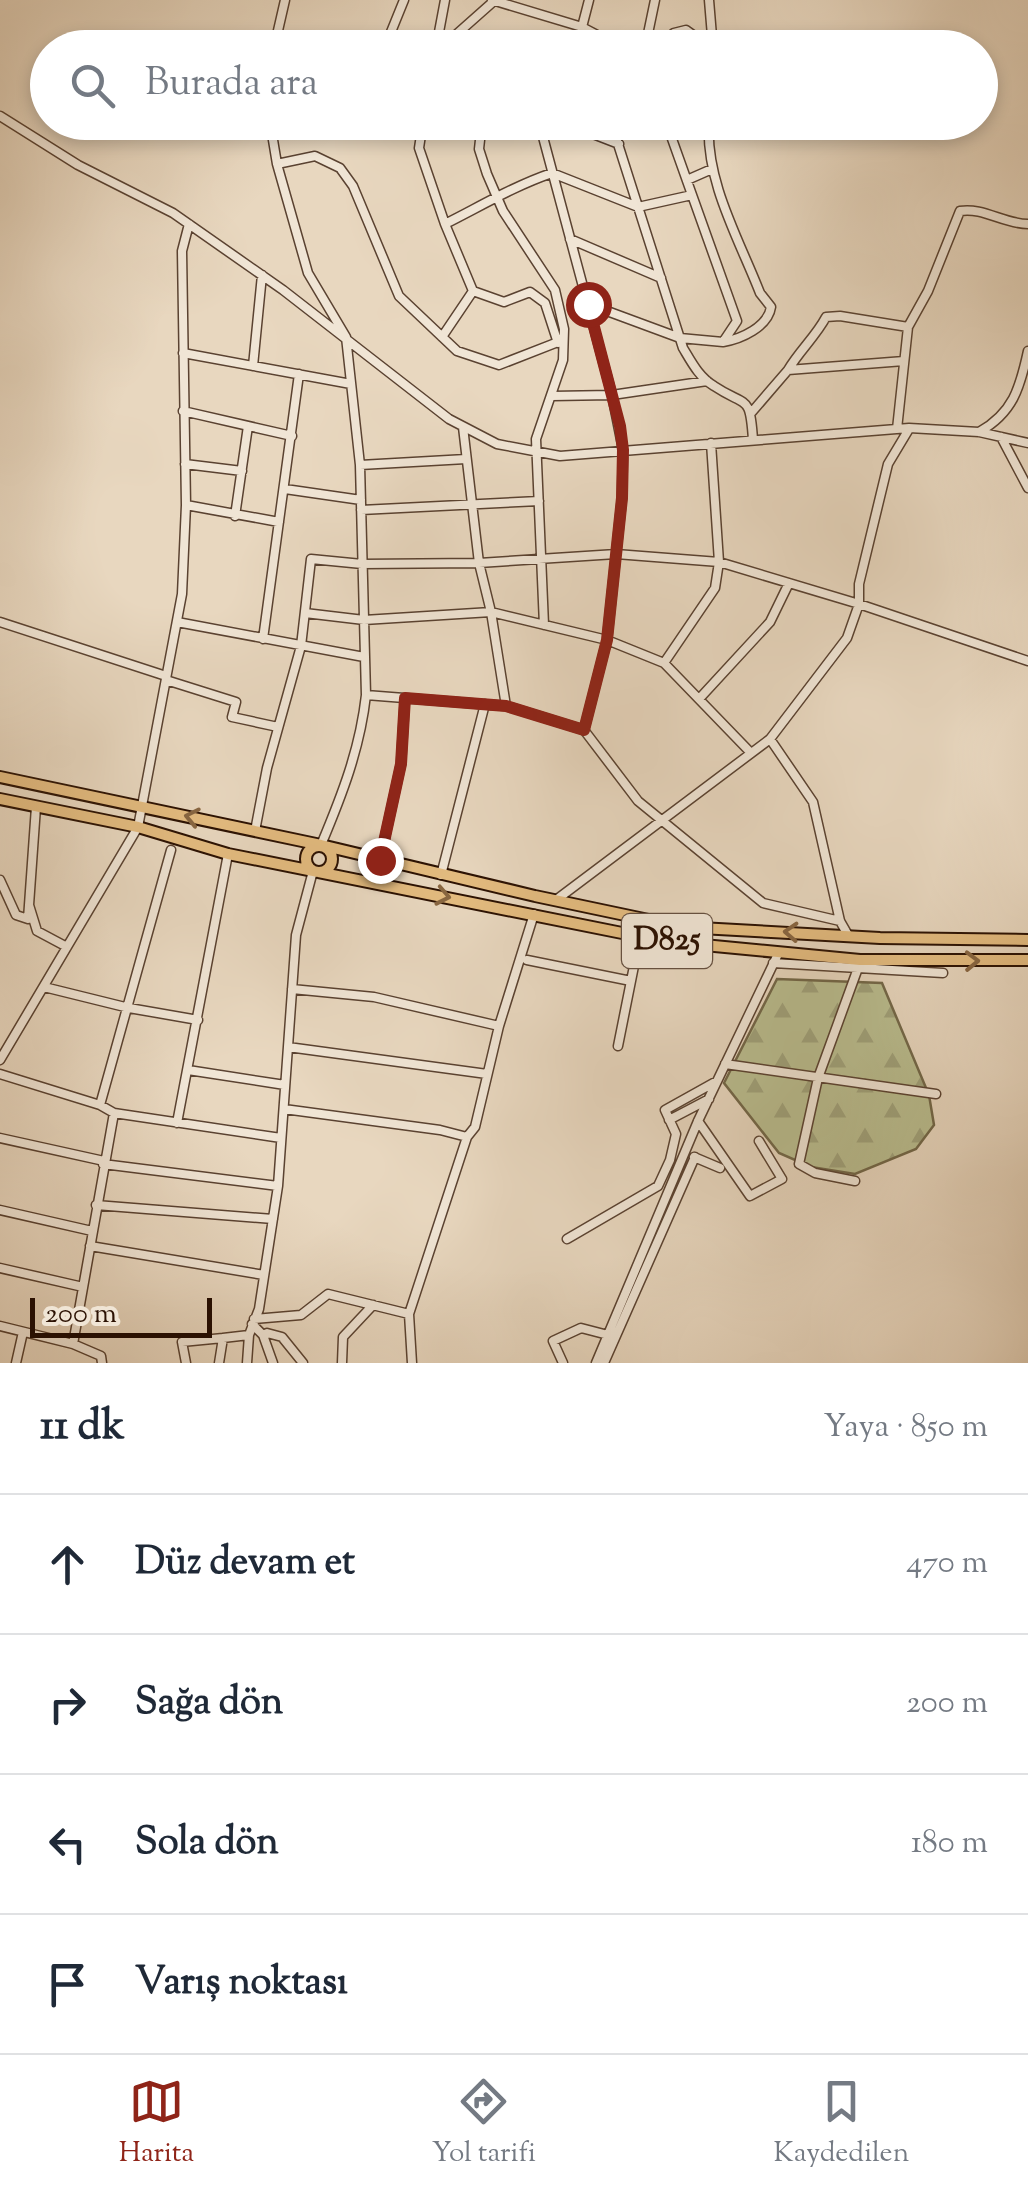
<!DOCTYPE html>
<html lang="tr">
<meta charset="utf-8">
<style>
body{margin:0;font-family:"Sorts Mill Goudy",serif;background:#f6f6f7;color:#1f2937}
.scale{position:absolute;left:30px;bottom:25px;width:182px;box-sizing:border-box;padding-left:10px;border:5px solid #2b1102;border-top:0;font-size:28px;line-height:35px;white-space:nowrap;color:#2b1102;-webkit-text-stroke:8px #f0e5d5;paint-order:stroke}
.stop{position:absolute;width:30px;height:30px;margin:-22px;border:8px solid #8f2418;border-radius:50%;background:#fff}
.stop.end{background:#8f2418;border-color:#fff;box-shadow:0 2px 10px #0008}
.list{margin:0;padding:0;list-style:none}
h2{display:flex;justify-content:space-between;align-items:center;height:130px;margin:0;padding:0 40px;font-size:42px}
h2 small{font-size:32px;font-weight:400;color:#747a83}
.list li{display:grid;grid-template-columns:65px 1fr auto;gap:30px;align-items:center;box-sizing:border-box;height:140px;padding:0 40px;border-top:2px solid #e0e1e3}
.list b{display:block;font-size:38px;white-space:nowrap}
.list em{font-size:32px;font-style:normal;color:#747a83}
.icon{flex:none;width:55px;height:55px;fill:none;stroke:currentColor;stroke-width:2;stroke-linecap:round;stroke-linejoin:round}
.map{position:relative;flex:none;width:1028px;height:1363px;overflow:hidden}
.search{position:absolute;background:#fff;box-shadow:0 5px 15px #0003;left:30px;right:30px;top:30px;height:110px;display:flex;align-items:center;gap:25px;box-sizing:border-box;padding:0 35px;border-radius:55px;color:#747a83;font-size:38px}
.sheet{height:690px;background:#fff}
nav{display:flex;justify-content:space-around;align-items:center;box-sizing:border-box;height:140px;border-top:2px solid #e0e1e3;background:#fff;font-size:28px;color:#747a83}
nav a{display:grid;justify-items:center;gap:5px}
nav .on{color:#8f2418}
.map>svg:first-child{display:block}
</style>
<div class="map">
<svg width="1028" height="1363" viewBox="0 0 1028 1363">
<defs>
<pattern id="forest-firs" width="22" height="20" patternUnits="userSpaceOnUse" patternTransform="scale(2.5)"><rect width="22" height="20" fill="#b9bd8f"/><path d="M5 1l3.5 6h-7zM16 11l3.5 6h-7z" fill="#9fa17a"/></pattern>
</defs>
<rect width="100%" height="100%" fill="#e8d7bf"/>
<filter id="stains"><feTurbulence type="fractalNoise" baseFrequency=".002" numOctaves="4"/><feColorMatrix values="0 0 0 0 .2 0 0 0 0 .09 0 0 0 0 .02 0 0 0 .5 -.17"/></filter>
<radialGradient id="worn" r=".72"><stop offset=".6" stop-color="#630" stop-opacity="0"/><stop offset="1" stop-color="#630" stop-opacity=".3"/></radialGradient>
<path fill="url(#forest-firs)" stroke="#726748" stroke-width="2.5" d="M777 979 882 983 929 1095 934 1125 916 1149 855 1174 811 1167 779 1153 724 1083Z"/>
<g fill="none" stroke-linecap="round" stroke-linejoin="round">
<defs>
<path id="minor" d="M492 0 582 27 622 48
M709 0 713 48
M582 27 589 0
M274 48 285 0
M402 48 396 47 391 32 404 0
M436 48 445 0
M441 48 494 1
M645 48 655 0
M654 48 674 33 686 30 693 35 699 48
M0 116 78 165 173 213 283 290 449 419 497 444 560 456 909 428 979 432 1028 443
M270 122 277 164 308 273 346 337 360 465 366 695C360 749 342 795 321 845
M423 122 419 148 445 224 473 291 504 302 530 292 545 303 558 343
M482 122 479 149 487 174 503 211 555 290 564 329 563 360 536 439 544 625
M539 122 612 395 623 450 622 498 607 640 584 730
M562 122 619 144
M611 122 683 348C692 363 699 377 714 386 747 408 750 393 753 440
M709 122C705 181 739 239 760 293L771 307C768 327 741 339 723 342
M277 164 315 156 340 168 353 186 399 296 457 351 499 365 558 342
M687 180 712 169
M445 224C481 206 514 186 552 173L638 207 692 195
M570 239 661 278
M588 304 680 338 723 342 737 321 666 122
M442 337 473 291
M183 353 351 384
M253 366 262 275
M788 370C800 350 816 336 826 317L840 316 908 327
M552 396 612 395 707 381
M183 411 292 436
M751 413 788 370 904 361
M463 427 479 563 491 612 506 706
M897 429 908 327 928 291 960 211C983 207 1004 224 1028 224
M979 432C1013 413 1020 388 1028 351
M1001 437 1028 488
M185 464 242 471
M360 465 466 459
M285 489 361 500
M186 505 279 522
M361 510 539 501
M235 516 248 426
M305 613 364 620 491 612 607 640 664 663 751 753
M0 622 166 676
M177 622 364 657
M263 639 299 374
M664 663 715 588 719 562 711 443
M166 680 236 702 232 717 278 727
M366 695 506 706 584 730 638 801 763 903 840 921
M699 699 770 622 789 583
M770 739 813 802 840 921 848 935
M255 831 267 768 301 646 311 559 362 564 479 563 616 554 719 562 859 604 1028 661
M380 860 401 764 405 698
M441 875 485 704
M0 880 16 915 28 919 29 905 37 931 67 947
M556 900 770 739 847 638 859 604V584L888 464 909 429
M29 905 36 807
M527 960 631 981
M773 963 943 973
M44 987 129 1008 198 1020
M292 989 374 997 499 1026
M618 1046 640 936
M288 1047 487 1074
M0 1060 138 827 182 594 186 505 182 251 189 224
M725 1064 936 1094
M188 1070 285 1085
M0 1074 100 1105 114 1113 281 1138
M100 1105 171 850
M284 1109 440 1130 467 1137
M669 1120 709 1099
M698 1121 750 1196 782 1179 759 1141
M177 1123 228 854
M0 1138 104 1161
M694 1157 720 1168
M103 1164 278 1186
M855 1181 815 1173 799 1164 818 1078 858 968
M96 1205 273 1219
M0 1210 92 1231
M567 1239 658 1186 670 1160 676 1134 665 1110 717 1081
M90 1246 264 1275
M0 1268 83 1287
M254 1319 301 1315 328 1294 409 1314
M252 1324 263 1335 273 1363
M0 1326 73 1344
M263 1335 267 1333 282 1337 303 1363
M16 1363 23 1332
M102 1363 101 1356 73 1344 114 1113
M186 1363 182 1342 223 1338
M219 1363 223 1338 249 1335
M247 1363 249 1335 259 1309 278 1186 296 935 313 871
M342 1363 343 1337 373 1305
M412 1363 409 1314 467 1137 475 1127 499 1026 534 914
M563 1363 553 1341 581 1328 608 1335
M596 1363 698 1121 778 954
M604 1363 695 1157"/>
<path id="highway" d="M0 777 321 845 535 896 682 927 880 938 1028 940
M0 799 138 827 228 854 662 941 860 960H1028
M306 859a13 13 0 1 1 26 0a13 13 0 1 1-26 0Z"/>
</defs>
<use href="#minor" stroke="#5a4231" stroke-width="11"/>
<use href="#highway" stroke="#2b1102" stroke-width="14"/>
<use href="#minor" stroke="#f0e5d5" stroke-width="8"/>
<use href="#highway" stroke="#e4bc80" stroke-width="10"/>
</g>
<defs><path id="oneway-chevron" d="M-2-3.5L2.5 0L-2 3.5" fill="none" stroke-width="1.6" stroke-linecap="round" stroke-linejoin="round" transform="scale(2.5)"/></defs>
<g stroke="#886641">
<use href="#oneway-chevron" transform="translate(192 817) rotate(-168)"/>
<use href="#oneway-chevron" transform="translate(443 896) rotate(11)"/>
<use href="#oneway-chevron" transform="translate(791 932) rotate(-177)"/>
<use href="#oneway-chevron" transform="translate(972 961) rotate(-1)"/>
</g>
<g fill="none" stroke-linecap="round" stroke-linejoin="round">
<path stroke="#8f2418" stroke-width="12" d="M380 860 401 764 405 698 506 706 584 730 607 640 622 498 623 450 620 426 588 304"/>
</g>
<g text-anchor="middle" dominant-baseline="central" stroke-width="10" stroke-linejoin="round" paint-order="stroke">
<rect fill="#f0e5d5" stroke="#665141" stroke-width="2.5" x="622" y="914" width="90" height="54" rx="8"/>
<g font-size="32" font-weight="bold" fill="#2b1102">
<text x="667" y="941">D825</text>
</g>
</g>
<rect width="100%" height="100%" filter="url(#stains)"/>
<rect width="100%" height="100%" fill="url(#worn)"/>
</svg>
<div class="scale">200 m</div>
<div class="stop" style="left:588px;top:304px"></div>
<div class="stop end" style="left:380px;top:860px"></div>
<div class="search"><svg class="icon" aria-label="search" viewBox="0 0 24 24"><circle cx="10" cy="10" r="6"/><path d="M15 15l6 6"/></svg>Burada ara</div>
</div>
<section class="sheet">
<h2>11 dk<small>Yaya · 850 m</small></h2>
<ul class="list">
<li><svg class="icon" aria-label="ahead" viewBox="0 0 24 24"><path d="M12 20V5M6 11l6-6 6 6"/></svg><div><b>Düz devam et</b></div><em>470 m</em></li>
<li><svg class="icon" aria-label="right" viewBox="0 0 24 24"><path d="M7 20v-9h11M14 6l5 5-5 5"/></svg><div><b>Sağa dön</b></div><em>200 m</em></li>
<li><svg class="icon" aria-label="left" viewBox="0 0 24 24"><path d="M17 20v-9H6M10 6l-5 5 5 5"/></svg><div><b>Sola dön</b></div><em>180 m</em></li>
<li><svg class="icon" aria-label="arrive" viewBox="0 0 24 24"><path d="M6 21V4h12l-3 4 3 4H6"/></svg><div><b>Varış noktası</b></div></li>
</ul>
</section>
<nav>
<a class="on"><svg class="icon" aria-label="map" viewBox="0 0 24 24"><path d="M3 6l6-2 6 2 6-2v14l-6 2-6-2-6 2zM9 4v14M15 6v14"/></svg>Harita</a>
<a><svg class="icon" aria-label="directions" viewBox="0 0 24 24"><path d="M12 3l9 9-9 9-9-9zM9 14v-3h6M13 9l2 2-2 2"/></svg>Yol tarifi</a>
<a><svg class="icon" aria-label="saved" viewBox="0 0 24 24"><path d="M7 4h10v16l-5-4-5 4z"/></svg>Kaydedilen</a>
</nav>
